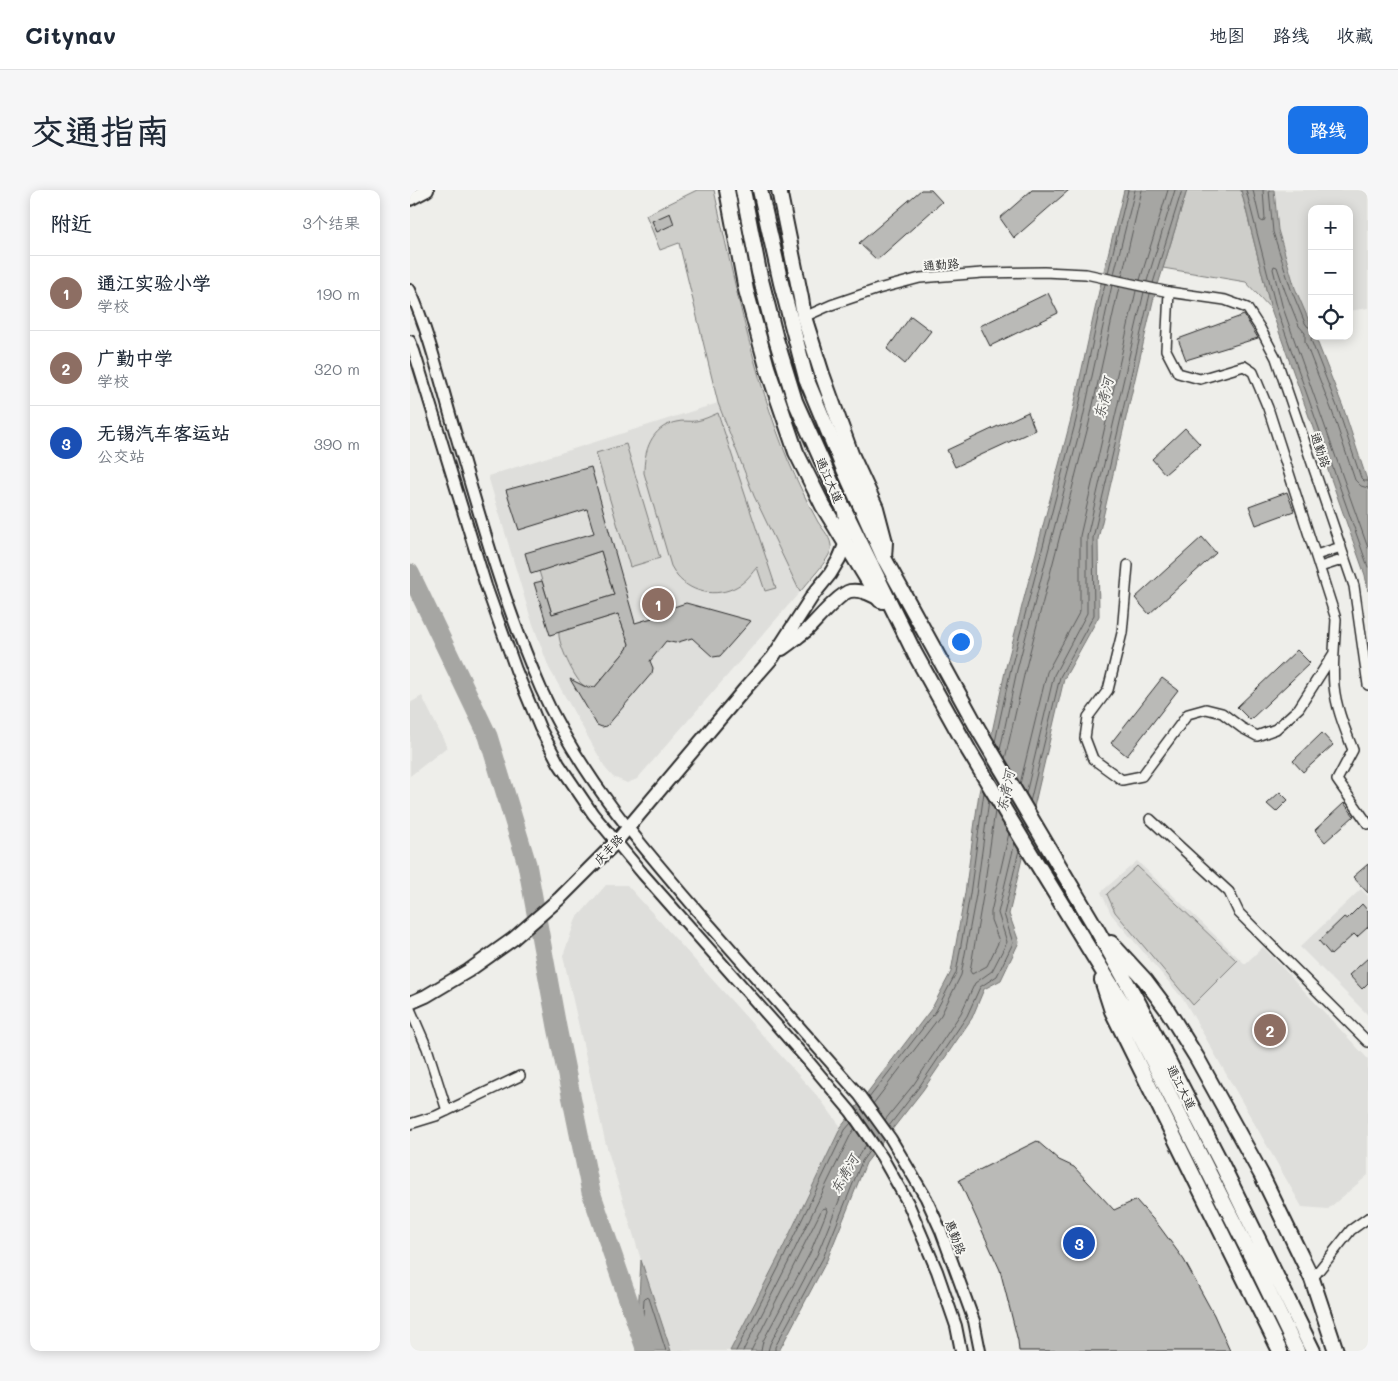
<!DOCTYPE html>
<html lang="zh">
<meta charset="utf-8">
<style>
body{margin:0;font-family:Mali,"LXGW WenKai TC",sans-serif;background:#f6f6f7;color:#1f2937}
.controls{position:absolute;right:15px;top:15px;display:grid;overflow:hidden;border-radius:10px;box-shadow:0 2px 12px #0003}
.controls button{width:45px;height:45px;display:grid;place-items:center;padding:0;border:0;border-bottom:1px solid #e0e1e3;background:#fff;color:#1f2937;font:25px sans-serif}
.you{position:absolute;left:550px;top:451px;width:18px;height:18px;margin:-12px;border:4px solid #fff;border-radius:50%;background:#1a73e8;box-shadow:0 0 0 8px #1a73e833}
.badge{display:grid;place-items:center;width:32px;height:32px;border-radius:50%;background:#1a73e8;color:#fff;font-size:16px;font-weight:700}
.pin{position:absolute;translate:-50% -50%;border:2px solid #fff;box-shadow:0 1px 5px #0006}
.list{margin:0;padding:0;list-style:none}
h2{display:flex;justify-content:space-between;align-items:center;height:65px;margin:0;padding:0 20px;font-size:21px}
h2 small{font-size:16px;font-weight:400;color:#747a83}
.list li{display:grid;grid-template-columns:32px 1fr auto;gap:15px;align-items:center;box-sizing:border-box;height:75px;padding:0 20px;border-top:1px solid #e0e1e3}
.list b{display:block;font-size:19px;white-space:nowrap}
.list p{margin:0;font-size:16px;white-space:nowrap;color:#747a83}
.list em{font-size:16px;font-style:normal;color:#747a83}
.icon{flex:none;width:28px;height:28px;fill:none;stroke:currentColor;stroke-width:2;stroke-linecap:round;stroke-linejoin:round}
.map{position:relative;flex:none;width:958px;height:1161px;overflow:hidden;border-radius:10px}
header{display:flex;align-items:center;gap:30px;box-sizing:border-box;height:70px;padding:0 25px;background:#fff;border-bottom:1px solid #e0e1e3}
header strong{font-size:24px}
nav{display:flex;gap:28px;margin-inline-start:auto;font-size:18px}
.intro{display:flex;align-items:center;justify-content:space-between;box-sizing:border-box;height:120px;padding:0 30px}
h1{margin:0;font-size:35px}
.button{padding:12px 22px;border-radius:10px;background:#1a73e8;color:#fff;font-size:18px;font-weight:700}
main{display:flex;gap:30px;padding:0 30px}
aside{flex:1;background:#fff;border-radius:10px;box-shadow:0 2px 12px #0003}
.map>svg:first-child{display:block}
</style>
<header>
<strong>Citynav</strong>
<nav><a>地图</a><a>路线</a><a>收藏</a></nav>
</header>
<div class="intro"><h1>交通指南</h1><a class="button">路线</a></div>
<main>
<aside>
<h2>附近<small>3个结果</small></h2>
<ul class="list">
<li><span class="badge" style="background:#8d6e63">1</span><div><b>通江实验小学</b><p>学校</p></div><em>190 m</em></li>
<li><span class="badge" style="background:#8d6e63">2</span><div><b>广勤中学</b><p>学校</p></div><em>320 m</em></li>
<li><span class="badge" style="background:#1a4fb4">3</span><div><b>无锡汽车客运站</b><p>公交站</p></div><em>390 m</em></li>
</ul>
</aside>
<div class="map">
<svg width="958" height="1161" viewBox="0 0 958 1161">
<rect width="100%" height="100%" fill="#eeeeea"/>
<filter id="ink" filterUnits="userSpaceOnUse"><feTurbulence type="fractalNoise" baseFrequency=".02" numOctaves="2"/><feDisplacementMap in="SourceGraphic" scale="10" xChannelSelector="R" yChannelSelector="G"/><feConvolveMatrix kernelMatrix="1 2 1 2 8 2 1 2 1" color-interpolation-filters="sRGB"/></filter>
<g filter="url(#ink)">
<path fill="#dededb" d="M864 0H958V118L939 121V19H902V128L898 129 885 98 868 40Z
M308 213 344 306 390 402 227 589 217 593 203 587 196 579 139 478 120 426 78 286Z
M12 506 37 557 0 586V513Z
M727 671 835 774 853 757 958 869V985L918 1019 892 1017 774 810 701 724 691 702Z
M196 695H217L410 909 431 937 368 1068 320 1161H261L231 1070 195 951 153 766 166 729Z
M951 699 958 706V825L890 757Z"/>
<path fill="#cececa" stroke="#7c7c7a" d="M287 0H304C324 91 343 184 378 270 387 291 397 312 408 332 413 340 422 348 421 359 420 369 397 393 390 402L344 306 308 213 269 53 250 60 236 25Z
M777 0H831L861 119 836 92 753 78Z
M308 223 366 398 355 401 347 377C342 383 337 390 331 394 311 408 283 405 267 386 265 383 263 379 261 376L234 283C234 261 241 237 266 232 273 230 279 232 286 231 293 230 301 226 308 223Z
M216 254 250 368 220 377 186 263Z
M191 361 204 405 142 424 129 381Z
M208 424 219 454 217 459 185 497C180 497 177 498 173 495 165 490 147 452 149 442Z
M727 676 827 771 783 815 705 722 697 704Z"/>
<path fill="#a6a6a3" stroke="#757573" d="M714 0H777L743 111 688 349 689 426 654 489 599 724 609 752 591 790 574 799 562 828 513 900 456 973 417 1070 369 1161H320L368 1068 431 937 522 818 541 782 555 703 569 603 596 477 661 229 689 101Z
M831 0H864L868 40 885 98 902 138V146H905L933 217 958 293V401L955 385 861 119Z
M231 1070 261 1161H226Z"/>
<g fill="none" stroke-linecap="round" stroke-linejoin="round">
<path stroke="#5c5c5b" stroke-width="1" d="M836 0 866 117 958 377
M843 0 850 30 853 32 855 29 853 0
M859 0 863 42 881 99 895 133 898 137H902
M698 83 718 0
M704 84 725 0
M712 86 732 0
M730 90 758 0
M737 91 765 0
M743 93 772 0
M902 144 901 150 928 219 951 288 954 291H958
M958 298 951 296 945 290 922 221 895 152V143L889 136 875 101 867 77 864 76 863 79 872 115 958 358
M585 552 601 478 666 230 695 94
M590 560 607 480 672 232 702 95
M595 569 615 481 679 233 709 97
M610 594 637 482 670 421V346L726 101
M616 604 644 485 677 423V347L734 102
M620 612 650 487 684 425 683 348 740 104
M585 621 573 706 560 781 562 784 577 776 589 751 581 730V722L599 643
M459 908 526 821 546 783 560 704 574 602
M463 914 531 825 551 785 566 705 579 610
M475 930 504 894 551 823 565 793 582 781 597 752 588 723 605 652
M479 936 509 897 557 826 570 797 587 786 603 753 594 724 609 660
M231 1161 234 1109 236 1107 239 1108 256 1161
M326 1161 372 1071 435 940 441 933
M333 1161 378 1073 441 944 445 938
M341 1161 412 1019 416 1018 417 1021 400 1063 353 1151 351 1161
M358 1161 360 1154 407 1065 446 969 456 955
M365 1161V1157L413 1068 452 971 460 960"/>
<path stroke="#a6a6a3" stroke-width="19" d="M0 383 78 546 117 674 147 837 181 1002 236 1161"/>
</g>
<path fill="#babab7" stroke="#2b2b2b" d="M511 0H521L532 12 467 70 449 53Z
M622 0H659L604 48 590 28Z
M260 23 264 34 247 42 242 31Z
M638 103 648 123 580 156 570 136Z
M834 125 848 148 776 170 768 149Z
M501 126 521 141 495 174 477 159Z
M618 222 625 240 545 277 537 260Z
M775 238 790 254 755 284 742 269Z
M181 277 225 433 242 428V424L276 413 341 431 310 466 303 467 282 448 265 453 256 451 240 471 243 478 242 483 197 536 192 537 187 535 160 489 178 498 185 497 217 459 219 454 208 424 140 445 124 393 132 391 142 424 204 405 191 361 121 384 115 363 184 343 177 319 109 340 96 300Z
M877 302 884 321 846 335 839 316Z
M792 347 806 363 739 424 725 408Z
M887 460 900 473 840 530 827 517Z
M752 488 768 500 717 566 701 553Z
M912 543 923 555 893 582 883 571Z
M870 602 878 610 866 622 857 614Z
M934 613 944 626 915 652 905 640Z
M958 674V703L943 687Z
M952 714 958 721V737L947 747 944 744 921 765 909 751 934 727 937 729Z
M958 768V793L952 799 939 785Z
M627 951 649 970 664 977 704 1020 726 1010 749 1036 774 1070 804 1125 820 1161H609L608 1151 590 1080 549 990Z"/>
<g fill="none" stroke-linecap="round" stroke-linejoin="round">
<defs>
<path id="minor" d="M759 102 756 160 768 183 790 189 834 176 843 182 858 218 926 429C925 451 922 474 924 496 926 518 935 539 943 560L927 590 958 634
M394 127 421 115 468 99 510 88 572 83 634 82 676 84 759 102 815 110 837 118 850 138 866 168 944 396 958 495
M906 365 931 357
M718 375 712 443 698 500 678 527 675 548 683 569 712 590 732 586 778 524 796 519 812 523 832 538 847 546 866 539 889 518 924 463
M910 377 935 369
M740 629 819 702 829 723 958 852
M0 819 17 858 37 921
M0 934 26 926 110 886
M902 1089 941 1040 958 1028"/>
<path id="tertiary" d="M0 100C19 143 30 190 43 235 69 323 94 415 131 499 171 588 234 659 297 732 348 790 399 848 450 906L481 949 516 1008 531 1041 564 1131 570 1161
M0 151 4 161 76 396 106 480 130 538 149 574 183 624 233 684 399 872 441 922 472 967 498 1013 527 1081 546 1136 551 1161"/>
<path id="secondary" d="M0 9 17 0
M372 459C381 453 389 446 397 440 406 431 430 403 440 401 451 399 465 406 473 412
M0 813 16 806 58 781 103 749 150 708 206 652 334 500 363 467 403 405 420 384 429 369 435 355 436 338 434 322"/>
<path id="primary" d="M317 0 336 100 357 177 386 262 413 316 470 410
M369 0 391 108 394 127 412 184 441 264 466 318 475 352 474 368"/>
<path id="trunk" d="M333 0 349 82 366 149 385 211 429 309 505 464 559 561 621 664 719 824 846 1076 887 1161
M350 0 371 93 396 188 433 277 474 368 568 539 686 738 729 814 811 973 903 1161
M701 753 735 790 756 818 787 868 851 984 902 1089 926 1161
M692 790 702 821 870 1161"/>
</defs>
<use href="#minor" stroke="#2b2b2b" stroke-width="12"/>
<use href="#tertiary" stroke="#2b2b2b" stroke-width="14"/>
<use href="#secondary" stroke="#2b2b2b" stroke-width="16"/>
<use href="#primary" stroke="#2b2b2b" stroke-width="18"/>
<use href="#trunk" stroke="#2b2b2b" stroke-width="18"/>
<use href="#minor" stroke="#f6f6f2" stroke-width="9"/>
<use href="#tertiary" stroke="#f6f6f2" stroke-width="10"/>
<use href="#secondary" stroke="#f6f6f2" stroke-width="12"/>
<use href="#primary" stroke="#f6f6f2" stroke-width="14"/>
<use href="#trunk" stroke="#f6f6f2" stroke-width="14"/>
</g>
</g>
<g text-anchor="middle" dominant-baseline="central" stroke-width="4" stroke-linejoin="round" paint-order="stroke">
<g font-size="12" fill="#2b2b2b" stroke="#f6f6f2">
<text transform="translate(531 74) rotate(-5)">通勤路</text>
<text transform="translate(911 260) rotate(71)">通勤路</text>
<text transform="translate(420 290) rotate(66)">通江大道</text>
<text transform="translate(198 659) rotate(-47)">庆丰路</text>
<text transform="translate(772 897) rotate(63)">通江大道</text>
<text transform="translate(546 1047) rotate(69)">惠勤路</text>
</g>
<g font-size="14" font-style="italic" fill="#565655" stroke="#f6f6f2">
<text transform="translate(693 208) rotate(-76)">东青河</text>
<text transform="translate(595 601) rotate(-78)">东青河</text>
<text transform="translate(434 984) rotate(-60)">东青河</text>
</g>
</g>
</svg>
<div class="controls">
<button>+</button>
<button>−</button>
<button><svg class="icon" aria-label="locate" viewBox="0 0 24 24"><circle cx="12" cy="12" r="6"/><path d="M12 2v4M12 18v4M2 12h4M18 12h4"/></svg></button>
</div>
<div class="you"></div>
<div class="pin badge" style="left:248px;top:414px;background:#8d6e63">1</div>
<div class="pin badge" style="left:860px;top:840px;background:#8d6e63">2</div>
<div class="pin badge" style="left:669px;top:1053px;background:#1a4fb4">3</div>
</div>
</main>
